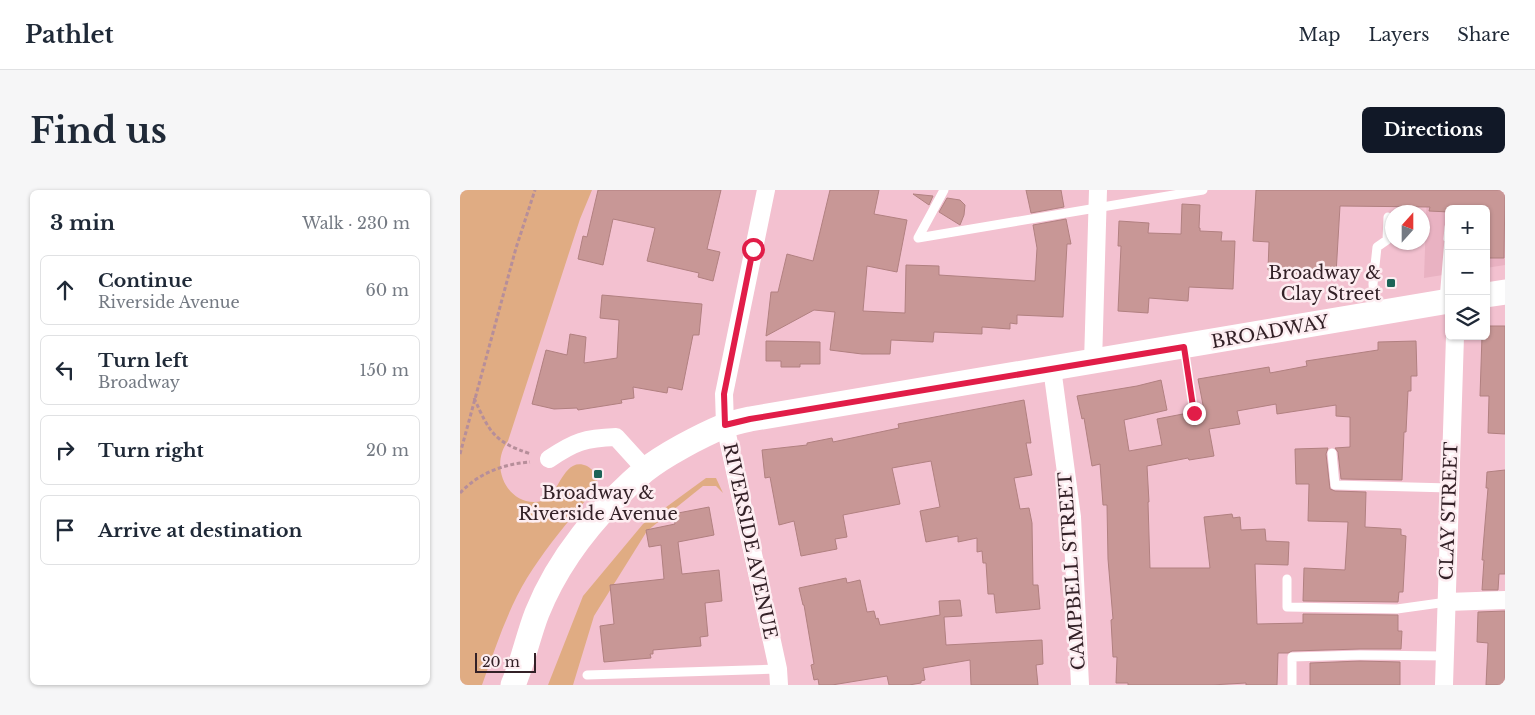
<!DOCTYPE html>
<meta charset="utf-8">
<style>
body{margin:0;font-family:"Libre Baskerville",serif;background:#f6f6f7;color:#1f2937}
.controls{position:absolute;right:15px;top:15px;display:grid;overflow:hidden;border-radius:8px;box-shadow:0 1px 4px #0004}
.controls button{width:45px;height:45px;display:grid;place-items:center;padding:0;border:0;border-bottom:1px solid #e0e1e3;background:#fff;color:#1f2937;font:25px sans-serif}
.compass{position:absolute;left:925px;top:15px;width:45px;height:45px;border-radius:50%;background:#fff;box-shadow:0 1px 4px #0004;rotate:21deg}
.scale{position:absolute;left:15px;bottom:12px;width:61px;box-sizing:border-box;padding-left:5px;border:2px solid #332127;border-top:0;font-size:14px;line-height:18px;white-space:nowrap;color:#332127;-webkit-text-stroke:4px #fdedf1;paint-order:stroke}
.stop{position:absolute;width:15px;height:15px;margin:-11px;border:4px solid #e11d48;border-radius:50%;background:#fff}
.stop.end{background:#e11d48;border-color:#fff;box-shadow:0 1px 5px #0008}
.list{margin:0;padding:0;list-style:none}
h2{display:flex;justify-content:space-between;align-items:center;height:65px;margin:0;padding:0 20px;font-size:21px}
h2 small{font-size:16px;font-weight:400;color:#747a83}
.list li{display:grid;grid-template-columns:32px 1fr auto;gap:15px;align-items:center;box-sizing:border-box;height:70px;margin:0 10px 10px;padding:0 10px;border:1px solid #e0e1e3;border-radius:8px}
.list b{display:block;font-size:19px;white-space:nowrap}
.list p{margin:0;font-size:16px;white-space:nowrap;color:#747a83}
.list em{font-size:16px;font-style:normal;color:#747a83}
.icon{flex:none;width:28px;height:28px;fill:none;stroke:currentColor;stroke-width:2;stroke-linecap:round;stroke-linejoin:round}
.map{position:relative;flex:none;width:1045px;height:495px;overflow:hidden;border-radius:8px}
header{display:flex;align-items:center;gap:30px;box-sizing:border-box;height:70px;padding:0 25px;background:#fff;border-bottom:1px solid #e0e1e3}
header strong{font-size:24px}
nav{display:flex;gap:28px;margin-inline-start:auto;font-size:18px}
.intro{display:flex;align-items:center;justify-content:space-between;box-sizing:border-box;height:120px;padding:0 30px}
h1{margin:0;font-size:35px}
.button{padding:12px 22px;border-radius:8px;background:#111827;color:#fff;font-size:18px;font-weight:700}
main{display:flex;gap:30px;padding:0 30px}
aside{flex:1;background:#fff;border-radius:8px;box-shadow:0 1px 4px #0004}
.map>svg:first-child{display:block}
</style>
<header>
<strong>Pathlet</strong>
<nav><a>Map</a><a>Layers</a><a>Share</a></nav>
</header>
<div class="intro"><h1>Find us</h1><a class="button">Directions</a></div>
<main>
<aside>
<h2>3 min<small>Walk · 230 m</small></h2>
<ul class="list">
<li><svg class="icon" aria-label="ahead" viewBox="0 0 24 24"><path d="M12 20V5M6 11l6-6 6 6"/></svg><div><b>Continue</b><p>Riverside Avenue</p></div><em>60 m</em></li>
<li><svg class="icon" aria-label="left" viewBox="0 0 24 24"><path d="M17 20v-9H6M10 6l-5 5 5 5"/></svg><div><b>Turn left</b><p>Broadway</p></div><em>150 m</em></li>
<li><svg class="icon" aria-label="right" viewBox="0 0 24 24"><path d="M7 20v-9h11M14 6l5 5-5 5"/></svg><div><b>Turn right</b></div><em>20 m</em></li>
<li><svg class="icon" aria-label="arrive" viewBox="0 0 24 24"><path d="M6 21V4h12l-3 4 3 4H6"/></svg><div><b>Arrive at destination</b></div></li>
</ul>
</aside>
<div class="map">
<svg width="1045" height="495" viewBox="0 0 1045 495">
<rect width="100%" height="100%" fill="#f3c1d0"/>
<path fill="#e9b2c2" d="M967 0H1045V75L1026 78V19H989V84L964 88Z"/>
<path fill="#e0ac83" d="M0 0H132L120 29 48 251C28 277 49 319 82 311 99 307 103 265 127 276 130 278 133 280 135 284 138 289 136 293 135 299 111 328 87 356 67 388 47 421 35 459 22 495H0Z
M246 288H256L263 303 256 296H243L187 341 134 426 113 495H88L123 406 183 334Z"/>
<path fill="#c89796" stroke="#b18080" d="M138 0H261L247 59 260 62 253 91 238 87 239 83 187 71 195 38 153 29 143 75 118 69 123 46 127 47Z
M370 0H419L414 24 447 30 437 82 407 76 403 121 445 123 446 75 479 76V85L575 91 577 58 573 35 606 29 611 54H607L603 127 557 125V134L550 133V139L522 137V144L474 142 473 152 431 150 430 164H402L370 160 375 122 354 120 306 146 311 102H318L327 64 353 71Z
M566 0H601L604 17 571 23Z
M796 0H1045L1044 68H1026V19H989V22L969 21 970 17 880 16 876 84 825 83V81L808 80 809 52 793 51Z
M453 4 473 6 469 15Z
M487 8 500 10 505 15 504 25 500 35 479 22Z
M722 14 740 15 739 38H740V41L762 42 761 51H775L773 99 729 97 728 111 689 108 688 123 658 121 661 56H658L659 31 689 33 688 43 721 44Z
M142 105 242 114 239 145H233L222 200 208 197 207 203 173 197 174 208 161 210 162 213 118 220 117 218 94 219 72 214 86 160 107 165 110 144 126 147 124 173 157 168 159 130 140 128Z
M1026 136H1045V244L1028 243 1029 206H1020L1022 146H1026Z
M306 151 360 152V174H340V177H321V171H306Z
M956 151 957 186H951V201H948L946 242H944L942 290 881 289 878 262 875 258 890 257V227L876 226V215L817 224 816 214 777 221 780 234 749 239 754 266 729 270 728 268 687 276 689 312H688L690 378H750L744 327 772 324 773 328 780 327 781 340 805 339 806 351 829 352 828 375 795 374 797 434 843 433V424L938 425V441H942L941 459H900L832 461 828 463H818L817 495H786V493L751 495H668V493H656L657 467H653L651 430 653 429 648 369 647 315H643L640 274 632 276 624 228 622 229 617 206 677 196 701 190 707 220 664 230 669 261 702 255 697 229 728 223 731 229 738 228 740 220H744L738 189 809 177 810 183 847 176 846 171 918 160V152Z
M564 210 571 253H566L572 285 554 288 560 319 569 318 572 333 573 395H578L580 419 536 423 534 404H528L526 373H523L522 361 517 362V348L498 352V346L466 352 460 321 480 317 471 271 432 278 440 314 383 325 387 347 375 349 377 359 341 366 334 331 319 335 310 287 305 288 302 260 347 255V253L372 248 373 252 439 238 438 234Z
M868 258 866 264 870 299 875 301 906 302 905 337 941 339V345L946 346 943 402H939L938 412 843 411 844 378 885 380 888 332 848 331 849 294H836L835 259Z
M1045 280V384H1039L1038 400H1022L1024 370H1022L1028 298H1026L1027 282Z
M249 317 254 345 218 352 222 384 259 380 262 411 245 413 248 446 240 447 241 456 193 460V464H190L191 468 144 472 140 436 154 434 150 395 204 389 201 355 189 357 186 340 215 334 213 324Z
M386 388 387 393 400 390 407 422 414 421 416 429 418 428 420 435 480 425 479 411 500 410 502 426 484 427 486 455 582 450 583 474 576 475 578 495H511L510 470 463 478 465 490 461 491V493L449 495H429L427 486 372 495H359L358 489 354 490 351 475 354 474 344 415H343L339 398Z
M1045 421V495H1026L1028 453 1017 452 1018 422Z
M900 471 940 472V495H850V473Z"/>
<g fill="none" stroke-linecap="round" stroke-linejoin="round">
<path stroke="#b68e9a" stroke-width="3" stroke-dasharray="4 2.5" stroke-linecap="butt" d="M14 208C30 243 34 252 71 264
M0 264 56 58 75 0
M0 303C19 283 43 274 70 272"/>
<path stroke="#fff" stroke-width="9" d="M484 0 458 48 743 0
M988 49 989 37
M984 110 989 49
M915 121 913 94 917 57 927 50 928 27
M724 157 734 223
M872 263 875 295 990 298
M827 389V417L937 419 987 412
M127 485 318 479
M832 495V467L900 465 985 466"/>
<path stroke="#fff" stroke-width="18" d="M306 0 264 204 265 235 318 479 319 495
M633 173 638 0
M592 178 612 327 620 495
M89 269C114 252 125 248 156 247L186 280
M987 412 1045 410
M984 495 995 146"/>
<path stroke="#fff" stroke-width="25" d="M1026 105 1045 102
M53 495C63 472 68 446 77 423 99 368 140 319 184 281 204 265 240 246 264 236 272 233 281 231 290 229L989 111"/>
</g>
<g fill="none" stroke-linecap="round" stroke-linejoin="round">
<path stroke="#e11d48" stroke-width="6" d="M293 59 264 204 265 235 290 229 724 157 734 223"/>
</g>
<g fill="#1c6357" stroke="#fdedf1" stroke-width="2">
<rect x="926" y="88" width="10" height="10" rx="2.5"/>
<rect x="133" y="279" width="10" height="10" rx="2.5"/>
</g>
<g text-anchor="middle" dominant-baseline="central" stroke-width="5" stroke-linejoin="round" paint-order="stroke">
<g font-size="18" fill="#332127" stroke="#fdedf1" text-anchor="end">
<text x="921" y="83">Broadway &amp;<tspan x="921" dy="21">Clay Street</tspan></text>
<text x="138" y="303" text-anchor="middle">Broadway &amp;<tspan x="138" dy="21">Riverside Avenue</tspan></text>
</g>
<g font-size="18" fill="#332127" stroke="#fdedf1">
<text transform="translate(810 142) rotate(-10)">BROADWAY</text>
<text transform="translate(989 321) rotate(-88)">CLAY STREET</text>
<text transform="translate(290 351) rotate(78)">RIVERSIDE AVENUE</text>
<text transform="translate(612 381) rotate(-94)">CAMPBELL STREET</text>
</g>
</g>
</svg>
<div class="controls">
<button>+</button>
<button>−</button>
<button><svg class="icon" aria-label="layers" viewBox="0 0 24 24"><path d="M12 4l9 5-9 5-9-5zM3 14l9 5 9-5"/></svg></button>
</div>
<svg class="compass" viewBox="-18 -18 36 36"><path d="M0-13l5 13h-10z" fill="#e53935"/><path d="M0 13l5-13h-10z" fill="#747a83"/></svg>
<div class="scale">20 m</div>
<div class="stop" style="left:293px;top:59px"></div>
<div class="stop end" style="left:734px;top:223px"></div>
</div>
</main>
